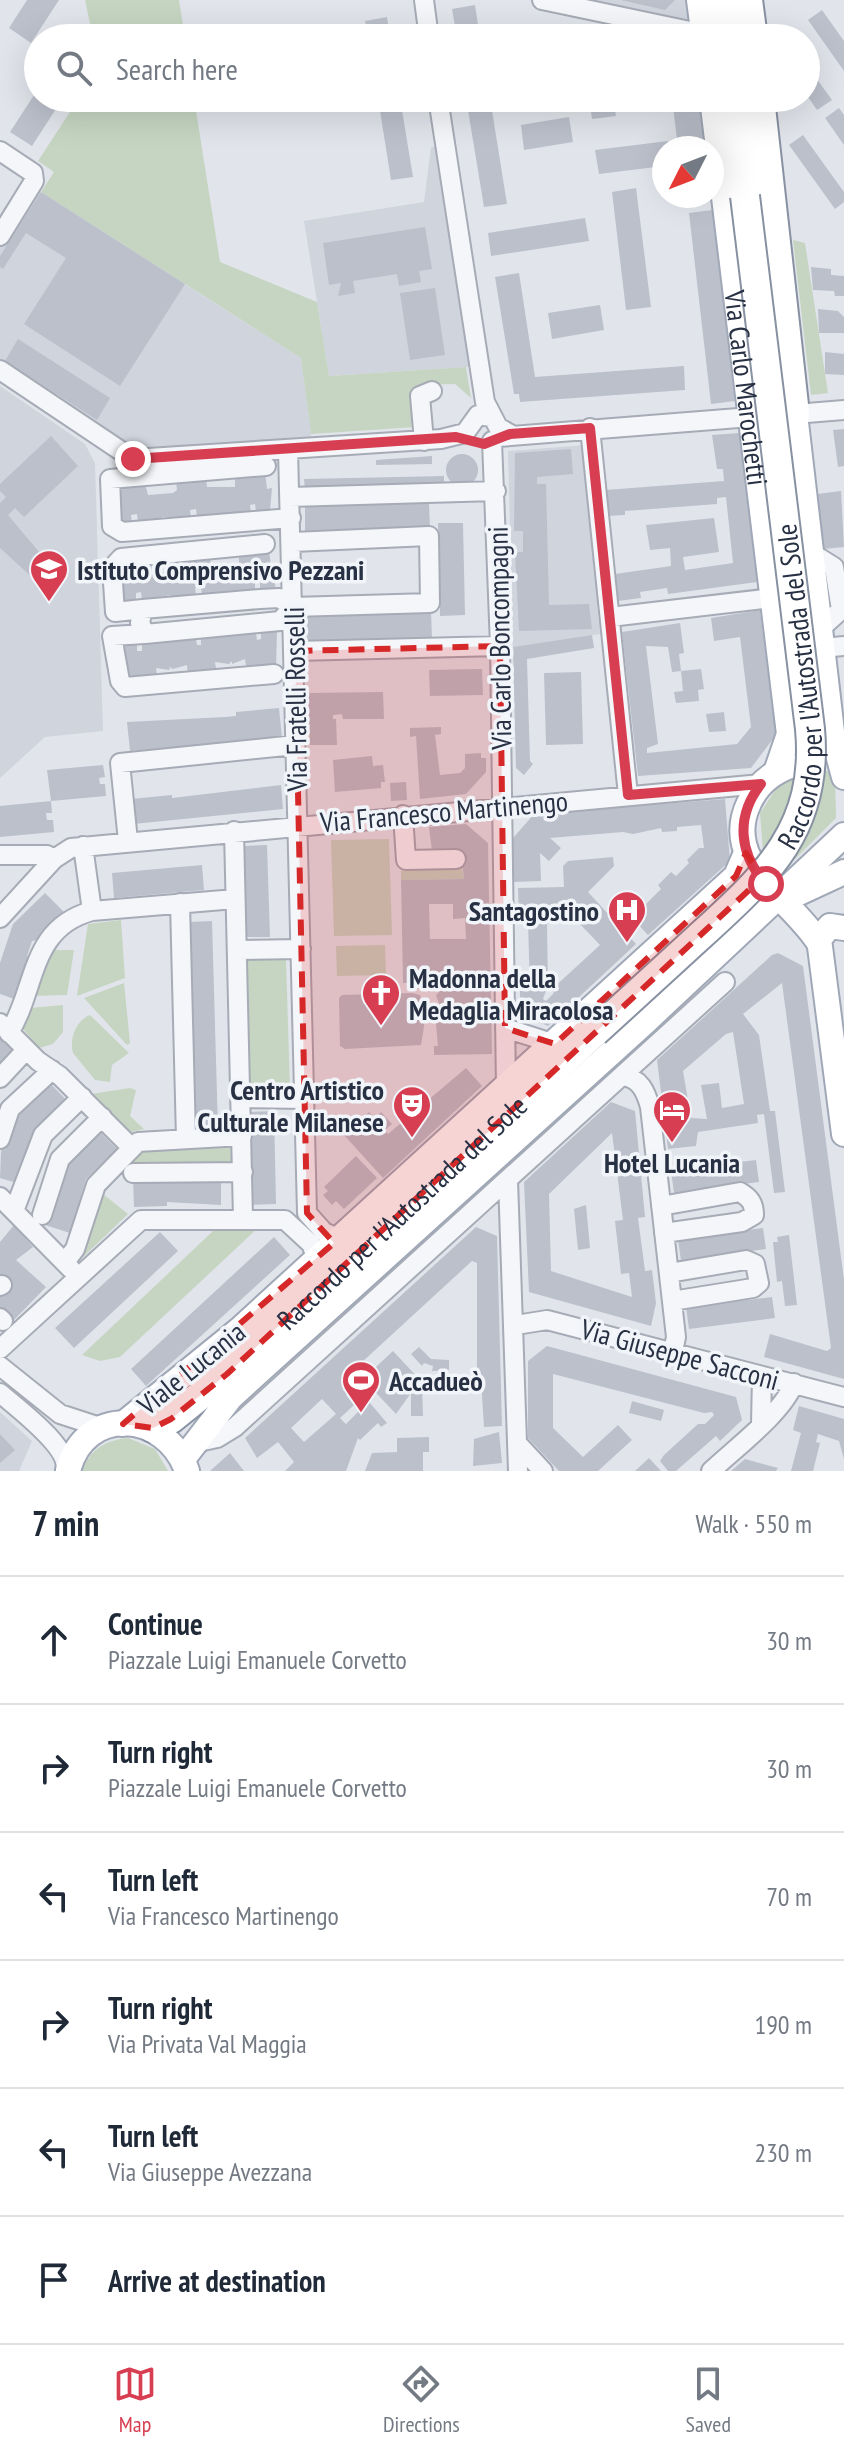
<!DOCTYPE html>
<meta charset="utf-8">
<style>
body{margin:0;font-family:"PT Sans Narrow",sans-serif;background:#f6f6f7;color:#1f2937}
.compass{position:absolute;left:652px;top:136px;width:72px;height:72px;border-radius:50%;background:#fff;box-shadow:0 8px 32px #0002;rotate:228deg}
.stop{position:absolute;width:24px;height:24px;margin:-18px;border:6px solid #d73e51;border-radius:50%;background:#fff}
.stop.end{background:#d73e51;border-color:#fff;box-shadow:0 2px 8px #0008}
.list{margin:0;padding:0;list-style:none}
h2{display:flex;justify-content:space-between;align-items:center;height:104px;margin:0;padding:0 32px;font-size:34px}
h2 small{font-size:26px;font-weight:400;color:#747a83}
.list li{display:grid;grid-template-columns:52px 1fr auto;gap:24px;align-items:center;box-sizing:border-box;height:128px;padding:0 32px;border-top:2px solid #e0e1e3}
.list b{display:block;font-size:30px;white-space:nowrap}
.list p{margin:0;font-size:26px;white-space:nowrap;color:#747a83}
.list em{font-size:26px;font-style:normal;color:#747a83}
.icon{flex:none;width:44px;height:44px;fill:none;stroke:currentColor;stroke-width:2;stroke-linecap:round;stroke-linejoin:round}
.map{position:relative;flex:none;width:844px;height:1471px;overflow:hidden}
.search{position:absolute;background:#fff;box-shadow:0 8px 32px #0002;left:24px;right:24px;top:24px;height:88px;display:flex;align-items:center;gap:20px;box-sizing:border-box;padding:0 28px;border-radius:44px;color:#747a83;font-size:30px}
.sheet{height:872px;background:#fff}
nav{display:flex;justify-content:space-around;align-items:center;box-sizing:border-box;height:112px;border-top:2px solid #e0e1e3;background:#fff;font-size:22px;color:#747a83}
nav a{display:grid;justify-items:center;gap:4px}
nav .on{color:#d73e51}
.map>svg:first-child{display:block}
</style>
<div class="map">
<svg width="844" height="1471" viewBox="0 0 844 1471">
<rect width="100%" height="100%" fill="#e1e5eb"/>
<path fill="#cfd4dd" d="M579 0H699L704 34Z
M445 145 480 366 329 376 304 221 424 202 431 147Z
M32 187 301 358 313 449 139 459 0 370V236Z
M0 386 85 444 95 463 103 731 45 737 0 778Z
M587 445 605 603 597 605 600 634 513 647 508 451Z
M0 1412 32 1441 19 1471H0Z"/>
<path fill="#c6d5c2" d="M85 0H179L185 38H93Z
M79 98H194L220 262 317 302 329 376 466 367 471 398 455 384 420 385 414 391 416 427 311 434 301 358 41 192 54 172 38 161Z
M793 240 805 243 828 393 811 395Z
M828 771 835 773 836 818 782 872 763 852 760 813 778 786 796 772Z
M389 839 392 935 334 936 331 840Z
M462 867 464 879 401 880V868Z
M121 920 125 978 77 996 88 924Z
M385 945 386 975 337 976 336 946Z
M44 950H74L67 995 31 996Z
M286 959 290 1088 249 1089 245 960Z
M124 983 130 1043 127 1045 84 998Z
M63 1005V1032L53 1044 39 1048 23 1029 30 1008Z
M90 1015 129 1053 112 1065 110 1082 95 1080 73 1053C69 1039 76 1020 90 1015Z
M130 1088 136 1090 130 1116 144 1129 131 1132 91 1094Z
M235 1143V1168L130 1169 129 1156 134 1151Z
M98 1190 128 1214 80 1260 79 1259Z
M259 1227 120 1357 100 1361 82 1355 213 1231Z
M128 1438 155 1449 168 1471H82C90 1449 106 1440 128 1438Z"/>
<path fill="#bbc0cb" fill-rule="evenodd" d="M27 0H59L31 43 9 28Z
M621 0H675L665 10Z
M475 5 480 38H457L452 9Z
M822 10 844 41V71L808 20Z
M387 17 390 38H368L365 21Z
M558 26 559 38H511V31Z
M806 64 832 100 817 110 806 94Z
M38 89V98H63L32 146 10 132Z
M378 98H400L413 177 391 180Z
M466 98H490L507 204 484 207Z
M589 98H613L616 116 592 119Z
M672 98H698L705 148H678Z
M839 108 844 115V145L825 118Z
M569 117 573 142 524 150 521 125Z
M803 135 844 192V202L835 209 789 145Z
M668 141 672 148H664V166L599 174 595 150Z
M636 188 651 307 626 310 612 192Z
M41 192 185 284 120 386 24 324 66 258 26 233 3 269 0 267V256Z
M712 210 735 401 711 404 689 213Z
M585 218 589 241 491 256 488 233Z
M425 227 432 269 419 271 421 282 399 286 397 274 353 281 355 293 338 296 341 283 329 285 323 243Z
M811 267 831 269V275L844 276V296H835L834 291 813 290Z
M519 273 535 377 684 366 685 390 520 402 519 394H514L495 277Z
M435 288 445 355 410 360 400 293Z
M600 305 604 330 552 339 548 313Z
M818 309 838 311 844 317V333H819Z
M18 339 110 398 97 420 5 361Z
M825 352 844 354V375L825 374Z
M844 429V466L838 467 833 430Z
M739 433 757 582 668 594 667 588 640 592 641 598 618 601 615 574 671 566 670 548 650 550 646 525 714 518 719 552 683 557 685 570 733 563 726 497 717 498V504L625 511V515L608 516 605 490 724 481 723 469H717L712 435Z
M51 436 78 466 24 517 15 508 8 515 50 565 35 580 0 548V503L6 497 0 491V484Z
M571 449 573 474 537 477V484H546L549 605 589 604 592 629 519 631 515 552H523V531H514L515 453Z
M446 470a16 16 0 1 1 32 0a16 16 0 1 1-32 0Z
M432 456V464L376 465V460Z
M265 471 267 489 272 488 270 510 256 511 255 504 250 505 251 512 197 517 196 509 190 510 191 517H162V520L138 522 137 514 131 515 132 523 119 524 117 486 134 487 133 484 145 483 148 495 173 493 177 490 176 480 206 478 207 487H235V474Z
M444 476V487L305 490 304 479Z
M841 491 844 547 824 549 817 494Z
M429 503 430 529 305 531V505Z
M438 523H463L465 615 440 616Z
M269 550 271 567H276L275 588 260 589V583H255V590L202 595 201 587 195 588 196 595 170 598V595L142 601 141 592 136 593V601L123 602 118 581H124L122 564 135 563 136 566 150 561 153 573 180 571V559L210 556 211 566H239V553Z
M760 610 776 735 751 768 638 776 622 632 680 623 684 653 679 654 681 671 672 672 668 647 646 646 658 744 647 748V753L737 744 751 727 740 637 714 641 711 618Z
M431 611 432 638 305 641V613Z
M277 631 276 669 247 672 245 659 232 664V661L229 664 215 662 217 675 188 678 187 665 173 669 169 667 170 670 156 668 158 681 127 683 119 646 137 644V651H142V644L196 639 197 645H201V638L256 633 257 640 261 639V632Z
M592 635 594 648 527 659 530 761 533 764 524 775 516 768 513 647Z
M482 669 483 695 430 696 429 670Z
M701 669 704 689 698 690 699 701 676 703 674 692 683 691 681 671Z
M581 672 583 744 546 745 544 673Z
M383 692 384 719H343L342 714 333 715V719H336L337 745H310L308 693Z
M279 708 282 738 130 751 127 722 225 717 236 716V712Z
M724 712 726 731 709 732 706 714Z
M441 727V734L435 735 440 775 460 773 465 768V754L481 753V758H486V772L466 794 420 799 416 736 410 737V728Z
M372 756 373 766 383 765 385 782H381V788L335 792 333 760Z
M103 765 105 777 99 778 100 784H105L106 796 51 801 47 770Z
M406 782 407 800 391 801 390 783Z
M281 785 283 809 133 824 131 799 172 795V798Z
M725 799 730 861 648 935 632 918 661 889 658 885 671 872 676 876 689 863 687 860 699 848H704L701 825 677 827V831L662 832 661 828 633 834 623 832 550 838 561 848 549 861 540 853 541 881 513 882V838L534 814Z
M51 801 52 813H46L47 820H53L54 832 0 837V806Z
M466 824 488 843 492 1054 434 1055V1046H438L435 1012H442L436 995 449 982 403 983 401 880 464 879 461 853 432 851 429 827ZM429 904H453V919L465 918 466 939H430Z
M267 845 270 937H245L242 846Z
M613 857 614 866 588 892 636 944 548 1026 520 1014V991H530L528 922H519L518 888 564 887 563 866 568 861ZM566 922 580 924 600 945 551 990 554 993 546 1001 543 999 548 985 547 924Z
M202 865 204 890 114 898 112 873Z
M45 893 64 912 38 940 32 941 27 956 32 958 17 1000 0 994V963L13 924Z
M212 921 218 1129H193L188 922Z
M778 953 803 966 844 1280V1379L764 1357 770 1334 827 1351 831 1348 782 983 743 1014 759 1035 770 1111H775L785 1192 774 1193 764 1114 757 1115 758 1123 698 1132 696 1146 668 1149 657 1060 772 955ZM733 1032 744 1104 722 1108 719 1083 701 1085 707 1119 691 1118 683 1071 726 1034Z
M412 993 420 995 425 1020 421 1045 345 1049 340 1046 339 998 342 995Z
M0 1033 18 1052 0 1069Z
M466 1068 482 1086 383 1178 344 1135 369 1112 375 1118 381 1112 392 1124 385 1130 388 1134Z
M50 1083 67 1101 20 1184 0 1178 1 1152 16 1113Z
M611 1102 635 1111 645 1217 638 1218 645 1271 652 1270 656 1303 651 1326 529 1292 524 1182ZM612 1133 623 1220 615 1221 621 1274 629 1273 632 1297 551 1271 549 1194Z
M274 1111 276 1204 250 1205 248 1112Z
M100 1132 117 1149 86 1179 70 1233 45 1225 66 1161Z
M356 1156 377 1178 344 1209 336 1201 332 1205 323 1195 328 1191 324 1187Z
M756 1160 759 1182 674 1193 671 1171Z
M195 1177H221V1205L167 1202V1206L134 1207 133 1179 195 1182Z
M586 1205 590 1248 578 1250 574 1209Z
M14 1225 33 1247 16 1260 46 1287 11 1323 0 1310V1294L10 1286 0 1275V1242Z
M476 1227 497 1236 502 1426 484 1427 481 1379H477V1263L472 1261 348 1375 357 1385 346 1395 354 1405 340 1418 346 1424 363 1407 358 1401 364 1396 387 1423 381 1427 378 1423 360 1440 358 1438 346 1471H285L294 1462 278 1442 257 1458 245 1438ZM322 1399 336 1414 304 1442 291 1428Z
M763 1228 766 1249 681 1261 678 1239Z
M160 1232 178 1251 74 1348 55 1328Z
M789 1235 797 1305 785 1306 782 1281 777 1282 773 1242H778L777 1237Z
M274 1237 290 1255 146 1386 131 1369Z
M772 1297 775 1318 689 1329 686 1307Z
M547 1346 736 1397 742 1420 720 1441 716 1436 676 1471H668L660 1461 664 1455 698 1424H705L714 1415 712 1412 704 1413 553 1374V1428L583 1457 618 1425 632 1440 598 1471H559L528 1438V1361Z
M419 1347 431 1359 449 1360V1370L432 1371 433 1366 424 1363 422 1366 411 1354Z
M393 1351 422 1382 423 1416H411V1393L396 1414 363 1379Z
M632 1401 664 1410 661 1421 629 1413Z
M799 1406 844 1419V1459L839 1441 818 1434 816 1442 820 1443 813 1471H791L801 1433 793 1430Z
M499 1432 502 1463 473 1466 474 1439Z
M0 1434 15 1450 0 1463Z
M429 1437V1452H423V1471H365L372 1453 397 1452V1438Z
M230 1453 244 1471H210Z
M649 1458 661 1471H635Z
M745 1459 778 1468 776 1471H731Z"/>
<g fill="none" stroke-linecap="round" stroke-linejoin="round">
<defs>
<path id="minor" d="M424 0 429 38
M542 0 704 34
M438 98 485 402 498 427 510 434
M0 151 33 173 34 181 0 236
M0 370 133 459 441 439 465 433 478 415 491 417
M795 414 844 410
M590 428 628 795
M499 437 751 417
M424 441 420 396 432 391
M492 441 500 646 506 1088
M288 450 307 1213
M266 466 110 479 112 526 122 532 291 518
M290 497 496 491
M293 542 429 536 430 603 293 607 279 598 260 599 143 609 140 623 145 634 280 621 293 607
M810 552 834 567 841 610 820 629
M143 609 115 612 112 568 121 558 265 544
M610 617 772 598
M145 634 112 636 120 681 125 687 274 674
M822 648 844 646
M295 651 500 646
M403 815 406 860 456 859
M234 831 243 1218
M128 841 120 763 295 745
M83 846 92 911
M0 855H47L54 859
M180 903 186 1138
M0 918 54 859 71 848 761 784
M238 950 301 949
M0 1023 38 1061 60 1076 131 1147
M505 1028 555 1044
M9 1033C37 988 29 928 92 911L235 899
M623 1076C640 1078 646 1092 650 1107L676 1337 673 1352
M0 1078 26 1050
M241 1098 305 1099
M0 1139 10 1109 52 1070
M133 1173 243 1172
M508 1180 518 1471
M0 1197 71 1269
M661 1206 740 1192C750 1198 754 1203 754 1215L742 1222 664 1233
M14 1211 43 1135 82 1097
M307 1213 324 1232 339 1239
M42 1215 60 1159 102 1117
M65 1262 75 1249 96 1185 138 1142 242 1136
M669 1273 746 1260 755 1264 759 1283 753 1288 672 1301
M0 1286 2 1285
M0 1318 3 1321
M516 1325 547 1320 844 1397
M0 1349 141 1220H285L311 1244 317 1259
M0 1366 60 1414 103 1428
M0 1393C17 1408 72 1448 65 1471
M761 1424 762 1376
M194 1443 217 1438 235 1427 725 982
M517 1443 543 1471
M711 1471C734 1449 783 1413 794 1383"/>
<g id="major">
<path d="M699 0 704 38"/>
<path id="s1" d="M712 98 789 734 776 772"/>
<path d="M795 414 832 732 844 777"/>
<path d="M790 766C771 773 757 785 749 803 720 863 792 899 819 943"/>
<path d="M781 895 799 893 844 872"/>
<path d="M844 928 830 926 819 939 844 1134"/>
<path d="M123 1424 239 1330 736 876 746 853"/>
<path d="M183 1459 231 1397 645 1022 844 835"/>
<path d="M68 1471C84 1405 166 1410 187 1471"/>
</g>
<g id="highway">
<path d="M721 0 726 38"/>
<path d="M748 0 753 38"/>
<path d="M734 98 745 196"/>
<path d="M760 98 795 414"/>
<path id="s2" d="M153 1428 171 1419 227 1374 595 1032"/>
</g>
</defs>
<use href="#minor" stroke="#a6abb6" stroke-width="22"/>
<use href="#major" stroke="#a0a8b7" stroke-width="28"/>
<use href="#highway" stroke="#8791a2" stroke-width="32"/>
<use href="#minor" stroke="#f4f6f9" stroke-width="18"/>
<use href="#major" stroke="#fff" stroke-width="24"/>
<use href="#highway" stroke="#fff" stroke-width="28"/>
<defs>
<g id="highway-bridge">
<path id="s3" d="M595 1032C630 1000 665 968 700 936 767 875 819 828 810 729L745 196"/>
</g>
</defs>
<use href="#highway-bridge" stroke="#8791a2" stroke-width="32" stroke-linecap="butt"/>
<use href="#highway-bridge" stroke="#fff" stroke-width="28"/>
</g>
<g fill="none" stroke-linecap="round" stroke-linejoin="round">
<path stroke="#d73e51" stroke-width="10" d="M133 459 456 437 484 444 510 434 590 428 628 795 761 784C735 817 739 854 766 884"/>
</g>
<path fill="#d62828" fill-opacity="0.2" stroke="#d62828" stroke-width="6" stroke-dasharray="16 10" stroke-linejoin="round" d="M500 646 505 1028 555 1044 736 876 746 853 762 878 227 1374 171 1419 153 1428 123 1424 334 1243 307 1213 295 651Z"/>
<defs>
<symbol id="school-pin" viewBox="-11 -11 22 30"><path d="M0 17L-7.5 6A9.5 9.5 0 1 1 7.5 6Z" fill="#d73e51" stroke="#f1f4f8"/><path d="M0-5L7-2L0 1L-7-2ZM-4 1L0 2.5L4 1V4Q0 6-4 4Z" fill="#fff"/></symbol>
<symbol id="hospital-pin" viewBox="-11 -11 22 30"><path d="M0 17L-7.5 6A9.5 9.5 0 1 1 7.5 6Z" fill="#d73e51" stroke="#f1f4f8"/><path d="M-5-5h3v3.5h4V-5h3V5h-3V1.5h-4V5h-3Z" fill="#fff"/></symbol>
<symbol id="church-pin" viewBox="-11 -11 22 30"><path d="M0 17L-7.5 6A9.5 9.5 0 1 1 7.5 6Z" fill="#d73e51" stroke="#f1f4f8"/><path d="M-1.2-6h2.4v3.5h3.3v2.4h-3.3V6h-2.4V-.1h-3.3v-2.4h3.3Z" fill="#fff"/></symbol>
<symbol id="theatre-pin" viewBox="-11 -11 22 30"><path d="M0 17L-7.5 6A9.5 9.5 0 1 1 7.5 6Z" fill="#d73e51" stroke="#f1f4f8"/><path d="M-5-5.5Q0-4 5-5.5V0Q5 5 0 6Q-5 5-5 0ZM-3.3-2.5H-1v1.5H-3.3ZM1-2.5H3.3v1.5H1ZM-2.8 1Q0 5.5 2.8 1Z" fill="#fff"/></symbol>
<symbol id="hotel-pin" viewBox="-11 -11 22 30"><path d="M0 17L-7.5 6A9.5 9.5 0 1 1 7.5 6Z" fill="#d73e51" stroke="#f1f4f8"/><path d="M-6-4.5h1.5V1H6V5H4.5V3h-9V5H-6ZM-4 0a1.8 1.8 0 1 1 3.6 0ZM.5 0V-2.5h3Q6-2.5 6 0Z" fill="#fff"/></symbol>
<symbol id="stadium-pin" viewBox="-11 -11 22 30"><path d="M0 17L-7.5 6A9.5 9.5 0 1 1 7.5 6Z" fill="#d73e51" stroke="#f1f4f8"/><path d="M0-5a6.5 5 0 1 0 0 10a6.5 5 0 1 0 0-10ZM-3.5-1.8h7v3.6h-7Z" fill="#fff"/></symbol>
</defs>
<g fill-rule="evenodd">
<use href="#school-pin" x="27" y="547" width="44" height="60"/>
<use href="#hospital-pin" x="605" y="888" width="44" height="60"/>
<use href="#church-pin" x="359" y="971" width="44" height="60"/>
<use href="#theatre-pin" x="390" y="1083" width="44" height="60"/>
<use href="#hotel-pin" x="650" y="1088" width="44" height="60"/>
<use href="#stadium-pin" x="339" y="1358" width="44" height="60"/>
</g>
<g text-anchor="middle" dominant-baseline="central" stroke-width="7" stroke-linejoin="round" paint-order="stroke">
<g font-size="28" fill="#283144" stroke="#f1f4f8">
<text stroke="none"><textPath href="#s1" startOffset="292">Via Carlo Marochetti</textPath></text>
<text transform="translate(499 638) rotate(-91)">Via Carlo Boncompagni</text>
<text stroke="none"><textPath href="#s3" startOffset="430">Raccordo per l'Autostrada del Sole</textPath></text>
<text transform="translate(295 699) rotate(-91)">Via Fratelli Rosselli</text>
<text transform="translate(444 811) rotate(-5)">Via Francesco Martinengo</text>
<text stroke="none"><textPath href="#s2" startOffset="330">Raccordo per l'Autostrada del Sole</textPath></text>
<text transform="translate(680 1354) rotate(15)">Via Giuseppe Sacconi</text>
<text transform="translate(191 1368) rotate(-39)">Viale Lucania</text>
</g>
<g font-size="28" font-weight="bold" fill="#283144" stroke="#f1f4f8" text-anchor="start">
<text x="77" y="569">Istituto Comprensivo Pezzani</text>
<text x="599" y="910" text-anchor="end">Santagostino</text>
<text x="409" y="977">Madonna della<tspan x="409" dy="32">Medaglia Miracolosa</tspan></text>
<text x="384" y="1089" text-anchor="end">Centro Artistico<tspan x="384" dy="32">Culturale Milanese</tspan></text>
<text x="672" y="1162" text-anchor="middle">Hotel Lucania</text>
<text x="389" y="1380">Accadueò</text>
</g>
</g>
</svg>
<svg class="compass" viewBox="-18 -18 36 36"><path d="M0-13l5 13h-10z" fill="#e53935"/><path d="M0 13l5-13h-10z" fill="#747a83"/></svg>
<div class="stop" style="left:766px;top:884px"></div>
<div class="stop end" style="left:133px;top:459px"></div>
<div class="search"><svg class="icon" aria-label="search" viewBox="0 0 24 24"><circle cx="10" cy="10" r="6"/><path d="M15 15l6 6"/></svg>Search here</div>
</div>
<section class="sheet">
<h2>7 min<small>Walk · 550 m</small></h2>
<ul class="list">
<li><svg class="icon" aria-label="ahead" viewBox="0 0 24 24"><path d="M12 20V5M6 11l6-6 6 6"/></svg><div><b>Continue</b><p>Piazzale Luigi Emanuele Corvetto</p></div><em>30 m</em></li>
<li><svg class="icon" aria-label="right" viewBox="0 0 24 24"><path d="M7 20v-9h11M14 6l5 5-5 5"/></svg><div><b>Turn right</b><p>Piazzale Luigi Emanuele Corvetto</p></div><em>30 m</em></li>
<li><svg class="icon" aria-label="left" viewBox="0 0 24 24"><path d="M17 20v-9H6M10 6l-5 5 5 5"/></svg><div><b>Turn left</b><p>Via Francesco Martinengo</p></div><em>70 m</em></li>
<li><svg class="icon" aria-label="right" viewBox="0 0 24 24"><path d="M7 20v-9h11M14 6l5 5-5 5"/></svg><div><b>Turn right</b><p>Via Privata Val Maggia</p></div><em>190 m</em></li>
<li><svg class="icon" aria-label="left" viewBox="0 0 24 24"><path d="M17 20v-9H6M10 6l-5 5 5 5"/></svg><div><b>Turn left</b><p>Via Giuseppe Avezzana</p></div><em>230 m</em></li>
<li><svg class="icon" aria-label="arrive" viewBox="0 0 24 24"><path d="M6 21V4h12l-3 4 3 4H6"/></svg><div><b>Arrive at destination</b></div></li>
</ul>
</section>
<nav>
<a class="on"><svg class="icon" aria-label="map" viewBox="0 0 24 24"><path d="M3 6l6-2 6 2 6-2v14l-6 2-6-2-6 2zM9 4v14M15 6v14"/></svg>Map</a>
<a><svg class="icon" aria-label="directions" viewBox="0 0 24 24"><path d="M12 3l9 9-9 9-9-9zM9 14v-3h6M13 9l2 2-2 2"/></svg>Directions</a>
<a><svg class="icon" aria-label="saved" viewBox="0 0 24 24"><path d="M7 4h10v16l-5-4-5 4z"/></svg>Saved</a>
</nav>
